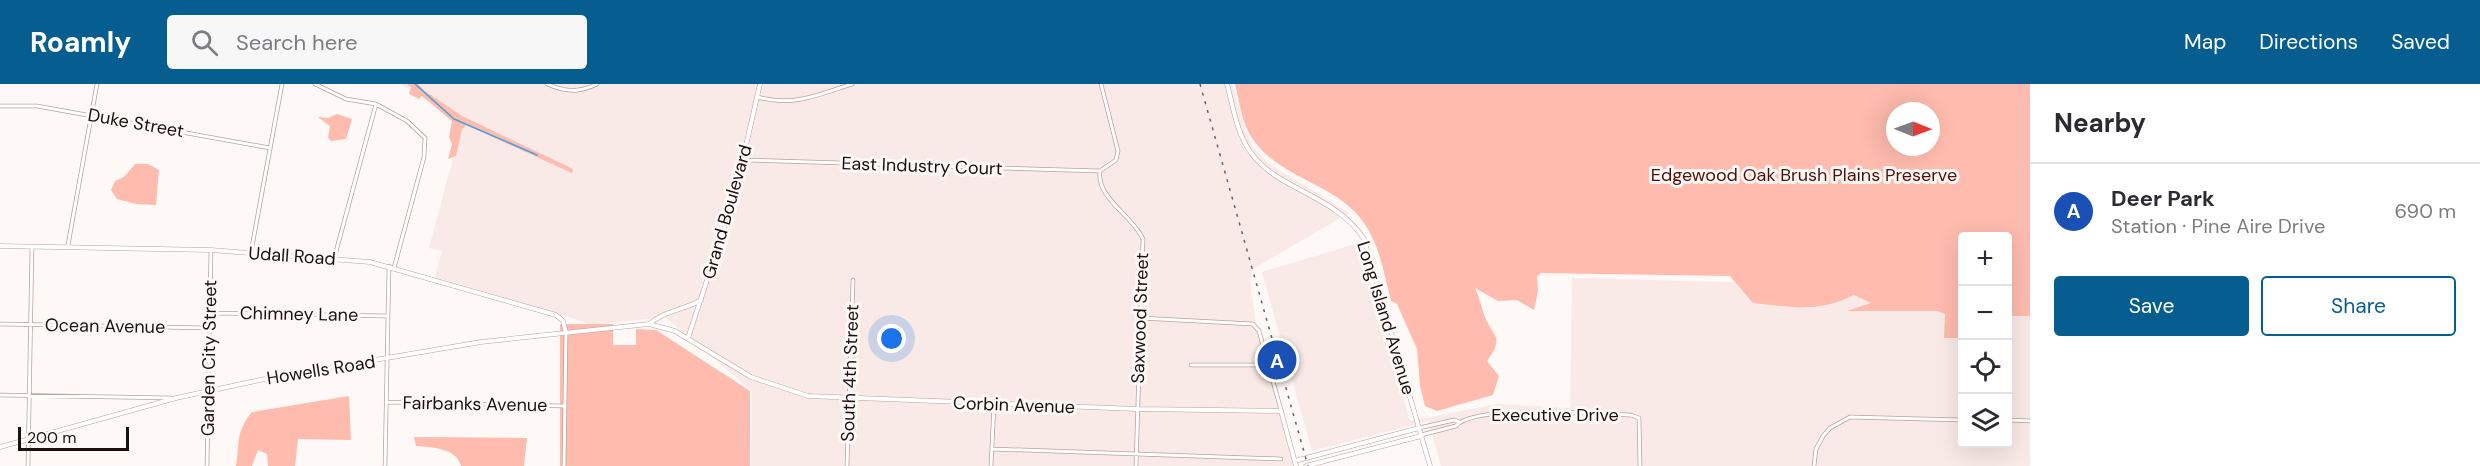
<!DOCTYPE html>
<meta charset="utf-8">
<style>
body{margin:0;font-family:"DM Sans",sans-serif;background:#f7f7f7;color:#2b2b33}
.controls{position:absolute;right:18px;bottom:18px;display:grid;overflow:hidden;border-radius:6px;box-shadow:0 6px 24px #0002}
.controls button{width:54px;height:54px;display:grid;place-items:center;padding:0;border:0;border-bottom:2px solid #e1e1e2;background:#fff;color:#2b2b33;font:30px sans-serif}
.compass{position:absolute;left:1886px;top:18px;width:54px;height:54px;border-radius:50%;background:#fff;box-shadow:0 6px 24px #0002;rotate:91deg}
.scale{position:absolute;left:18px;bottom:15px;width:111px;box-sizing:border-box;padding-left:6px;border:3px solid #1b110f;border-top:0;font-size:16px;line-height:21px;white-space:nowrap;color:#1b110f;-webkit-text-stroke:4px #fef8f7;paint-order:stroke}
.you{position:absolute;left:892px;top:255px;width:21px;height:21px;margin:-15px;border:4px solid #fff;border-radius:50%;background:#1a73e8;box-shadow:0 0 0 9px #1a73e833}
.badge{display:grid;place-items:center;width:39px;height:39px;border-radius:50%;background:#065d8f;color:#fff;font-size:20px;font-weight:700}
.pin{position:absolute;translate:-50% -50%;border:3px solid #fff;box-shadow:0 2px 6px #0006}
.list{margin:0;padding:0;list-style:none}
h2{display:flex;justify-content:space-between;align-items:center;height:78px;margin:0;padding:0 24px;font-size:26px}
h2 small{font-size:20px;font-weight:400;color:#7c7c81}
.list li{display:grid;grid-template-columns:39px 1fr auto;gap:18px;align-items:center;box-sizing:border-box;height:96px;padding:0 24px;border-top:2px solid #e1e1e2}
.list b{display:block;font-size:22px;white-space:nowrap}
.list p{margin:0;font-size:20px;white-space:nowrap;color:#7c7c81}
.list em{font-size:20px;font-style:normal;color:#7c7c81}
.actions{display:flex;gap:12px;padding:18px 24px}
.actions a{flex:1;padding:14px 0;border:2px solid #065d8f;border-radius:6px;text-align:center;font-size:21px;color:#065d8f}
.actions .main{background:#065d8f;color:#fff}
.icon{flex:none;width:33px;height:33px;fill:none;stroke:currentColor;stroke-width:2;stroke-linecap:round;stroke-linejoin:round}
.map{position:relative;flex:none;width:2030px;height:382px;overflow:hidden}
header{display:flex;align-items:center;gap:36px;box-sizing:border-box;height:84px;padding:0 30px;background:#065d8f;color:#fff}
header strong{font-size:28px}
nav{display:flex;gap:33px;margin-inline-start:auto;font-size:21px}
.search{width:420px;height:54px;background:#f7f7f7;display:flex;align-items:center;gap:15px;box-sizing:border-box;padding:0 21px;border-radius:6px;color:#7c7c81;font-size:22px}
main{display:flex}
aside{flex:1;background:#fff}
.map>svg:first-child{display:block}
</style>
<header>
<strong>Roamly</strong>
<div class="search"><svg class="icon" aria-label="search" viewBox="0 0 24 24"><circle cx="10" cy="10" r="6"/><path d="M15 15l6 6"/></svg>Search here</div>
<nav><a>Map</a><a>Directions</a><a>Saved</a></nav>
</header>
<main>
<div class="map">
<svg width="2030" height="382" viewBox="0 0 2030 382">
<rect width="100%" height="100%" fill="#fef8f7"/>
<path fill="#f9eae7" d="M400 0H1232L1245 46 1253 63 1268 79 1349 129 1253 185 1250 197 1256 242 1296 382H751L752 307 665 233 590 241 570 233 435 193 442 167 429 164 464 33Z
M1359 159 1410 337 1497 320 1570 324 1572 194 1962 204V360H2008V206H2030V382H1441L1428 337 1312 367 1262 188Z"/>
<path fill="#febbae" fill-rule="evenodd" d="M407 0H418L425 7 462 32 573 85 572 89 466 41 462 45 456 72 448 75 452 60 449 53 452 37 422 12 419 15 409 10 411 3Z
M1235 0H2030V232H2008V153H1962V254H1944L1945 230 1937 227H1847L1871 219 1854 211C1818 229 1792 223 1753 219L1730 192 1541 189 1537 193 1538 207 1534 226 1517 216 1498 217 1475 204C1479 213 1481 221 1484 231 1492 253 1506 251 1487 277L1499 292 1493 311 1437 327 1425 322 1420 302 1417 265 1397 220 1391 217C1384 190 1380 162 1364 139 1335 97 1276 96 1249 49 1241 35 1239 15 1235 0ZM1895 27H1931V63H1895Z
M337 30 352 35 346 55 331 57 328 54 330 42 318 33 328 34Z
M135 80H148L159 86 156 121 136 120 117 115 111 106 115 97 124 93Z
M560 240H613V261H636V245L656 246 750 307V382H560Z
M349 312 351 356 298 355 295 382H268L267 370 258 366 252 382H236C240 358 235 349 252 328Z
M414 353 527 354 524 382H461C457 364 431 363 416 362Z"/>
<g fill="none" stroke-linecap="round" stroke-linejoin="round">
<path stroke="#47a2e2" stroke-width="1.5" d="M415 0 454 35 537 71"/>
<defs>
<path id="minor" d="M315 0 346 15 376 20 407 37 425 54 424 73 394 184
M547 0C565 8 579 9 597 0
M757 13C793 23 818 11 852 0
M0 22H37L270 64
M744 76 1100 87 1116 76 1118 67 1101 0
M1100 87C1096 114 1133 132 1143 155L1136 382
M68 161 97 0
M251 168 282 0
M334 175 376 20
M210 229 388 232
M1140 234 1253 240 1259 247 1281 326
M0 240 209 244
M1191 281H1269
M0 311 172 314
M386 318 564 322
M2008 336 2030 337
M1419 344 1454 336 1459 338
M1421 351 1456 342C1474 320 1600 330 1631 331L1639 334 1640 382
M992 365 1281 375
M28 382 32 162
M207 382 211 166
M385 382 389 182
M564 382 566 249
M847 382 853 196
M991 382 994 320
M1814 382 1816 365 1823 352 1830 344 1850 333 1962 336"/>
<path id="tertiary" d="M1227 0C1233 22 1236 46 1249 66 1275 106 1335 110 1364 155L1430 382
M0 162 211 166 370 178 556 231 563 237 566 249
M649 240C664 227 684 226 701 216
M688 254 734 114 760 0
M0 363 176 314 274 293 481 258 649 240 675 247 751 293 808 312 1137 325 1281 327 1296 382
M1295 377 1419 344
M1306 382 1421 352"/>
</defs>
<use href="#minor" stroke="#bca09a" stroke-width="4.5"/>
<use href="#tertiary" stroke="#bca09a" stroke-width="5"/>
<use href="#minor" stroke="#fff" stroke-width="3"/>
<use href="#tertiary" stroke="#fff" stroke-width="4"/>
<path stroke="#6a6260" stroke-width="1.5" stroke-dasharray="3 6" stroke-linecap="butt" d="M1200 0 1308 382"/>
</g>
<g text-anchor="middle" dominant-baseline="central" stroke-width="6" stroke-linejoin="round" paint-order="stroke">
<g font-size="18" fill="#1b110f" stroke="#fef8f7">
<text transform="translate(136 39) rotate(10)">Duke Street</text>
<text transform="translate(922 82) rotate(2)">East Industry Court</text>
<text transform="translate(727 128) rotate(-74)">Grand Boulevard</text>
<text transform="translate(292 172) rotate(4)">Udall Road</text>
<text transform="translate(299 230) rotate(1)">Chimney Lane</text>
<text transform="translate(1140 234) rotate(-88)">Saxwood Street</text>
<text transform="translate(1386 234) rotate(73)">Long Island Avenue</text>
<text transform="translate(105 242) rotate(1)">Ocean Avenue</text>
<text transform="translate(209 274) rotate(-89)">Garden City Street</text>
<text transform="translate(321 286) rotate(-9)">Howells Road</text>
<text transform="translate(850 289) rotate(-88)">South 4th Street</text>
<text transform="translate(475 320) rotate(1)">Fairbanks Avenue</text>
<text transform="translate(1014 321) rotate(2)">Corbin Avenue</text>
<text x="1555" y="331">Executive Drive</text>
</g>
<g font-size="18" fill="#4e1008" stroke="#fef8f7">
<text x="1804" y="91">Edgewood Oak Brush Plains Preserve</text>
</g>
</g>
</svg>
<div class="controls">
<button>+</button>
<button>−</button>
<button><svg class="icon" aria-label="locate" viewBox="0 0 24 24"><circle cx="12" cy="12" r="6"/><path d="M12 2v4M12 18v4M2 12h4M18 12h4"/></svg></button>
<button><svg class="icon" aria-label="layers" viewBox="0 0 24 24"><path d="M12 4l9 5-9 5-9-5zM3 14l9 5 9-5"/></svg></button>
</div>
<svg class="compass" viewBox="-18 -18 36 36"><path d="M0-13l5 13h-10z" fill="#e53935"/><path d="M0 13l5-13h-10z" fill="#7c7c81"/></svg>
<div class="scale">200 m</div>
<div class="you"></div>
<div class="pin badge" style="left:1277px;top:276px;background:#1a4fb4">A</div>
</div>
<aside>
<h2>Nearby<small></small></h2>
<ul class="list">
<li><span class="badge" style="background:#1a4fb4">A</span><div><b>Deer Park</b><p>Station · Pine Aire Drive</p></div><em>690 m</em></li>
</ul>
<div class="actions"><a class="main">Save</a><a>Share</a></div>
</aside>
</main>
